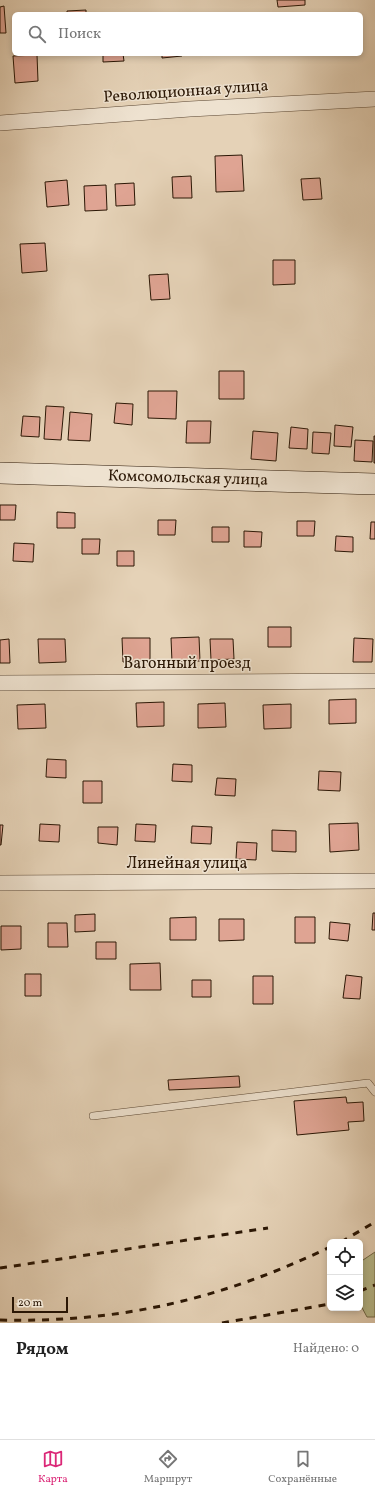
<!DOCTYPE html>
<html lang="ru">
<meta charset="utf-8">
<style>
body{margin:0;font-family:Vollkorn,serif;background:#f2f2f2;color:#222}
.controls{position:absolute;right:12px;bottom:12px;display:grid;overflow:hidden;border-radius:6px;box-shadow:0 2px 6px #0003}
.controls button{width:36px;height:36px;display:grid;place-items:center;padding:0;border:0;border-bottom:1px solid #e0e0e0;background:#fff;color:#222;font:20px sans-serif}
.scale{position:absolute;left:12px;bottom:10px;width:56px;box-sizing:border-box;padding-left:4px;border:2px solid #2b1705;border-top:0;font-size:11px;line-height:14px;white-space:nowrap;color:#2b1705;-webkit-text-stroke:3px #eee2d0;paint-order:stroke}
.list{margin:0;padding:0;list-style:none}
h2{display:flex;justify-content:space-between;align-items:center;height:52px;margin:0;padding:0 16px;font-size:17px}
h2 small{font-size:13px;font-weight:400;color:#767676}
.icon{flex:none;width:22px;height:22px;fill:none;stroke:currentColor;stroke-width:2;stroke-linecap:round;stroke-linejoin:round}
.map{position:relative;flex:none;width:375px;height:1323px;overflow:hidden}
.search{position:absolute;background:#fff;box-shadow:0 2px 6px #0003;left:12px;right:12px;top:12px;height:44px;display:flex;align-items:center;gap:10px;box-sizing:border-box;padding:0 14px;border-radius:6px;color:#767676;font-size:15px}
.sheet{height:116px;background:#fff}
nav{display:flex;justify-content:space-around;align-items:center;box-sizing:border-box;height:56px;border-top:1px solid #e0e0e0;background:#fff;font-size:11px;color:#767676}
nav a{display:grid;justify-items:center;gap:2px}
nav .on{color:#db2777}
.map>svg:first-child{display:block}
</style>
<div class="map">
<svg width="375" height="1323" viewBox="0 0 375 1323">
<rect width="100%" height="100%" fill="#e5d2b7"/>
<filter id="stains"><feTurbulence type="fractalNoise" baseFrequency=".005" numOctaves="4"/><feColorMatrix values="0 0 0 0 .2 0 0 0 0 .09 0 0 0 0 .02 0 0 0 .5 -.17"/></filter>
<radialGradient id="worn" r=".72"><stop offset=".6" stop-color="#630" stop-opacity="0"/><stop offset="1" stop-color="#630" stop-opacity=".3"/></radialGradient>
<path fill="#b8bb8c" stroke="#726948" d="M375 1252V1317H367L360 1304V1262Z"/>
<path fill="#dfa493" stroke="#2b1705" d="M277 0H305V5L278 7Z
M4 6 6 33H0V7Z
M86 10V14H67V11Z
M103 54H123L124 61 103 62Z
M162 54H182V56L162 58Z
M37 55 38 81 15 83 13 56Z
M242 155 244 191 216 192 215 156Z
M191 176 192 198H173L172 177Z
M320 178 322 199 303 200 301 179Z
M67 180 69 205 47 207 45 182Z
M134 183 135 205 116 206 115 184Z
M106 185 107 210 85 211 84 186Z
M45 243 47 271 22 273 20 244Z
M273 260H295V284L273 285Z
M168 274 170 299 151 300 149 275Z
M219 371H244V399H219Z
M148 391H177L176 419 148 418Z
M116 403 133 404 132 425 114 423Z
M46 406 64 407 61 440 44 439Z
M70 412 92 414 90 441 68 440Z
M23 416 40 417 39 437 21 436Z
M187 421H211L210 443H186Z
M335 425 353 427 351 447 334 446Z
M291 427 308 429 307 449 289 448Z
M253 431 278 433 276 461 251 459Z
M313 432 331 433 329 454 312 453Z
M374 436H375V463H374Z
M355 440 373 441 372 462 354 461Z
M0 505H16L15 520H0Z
M57 512 75 513V528H57Z
M158 520H176L175 535H158Z
M297 521H315L314 536H297Z
M371 522H375V539H370Z
M212 527H229V542H212Z
M244 531 262 532 261 547H244Z
M336 536 353 537V552L335 551Z
M82 539H100L99 554H82Z
M14 543 34 544 33 562 13 561Z
M117 551H134V566H117Z
M268 627H291V647H268Z
M199 637 200 661 172 662 171 638Z
M122 638H150V661L123 662Z
M354 638 373 639 372 662H353Z
M9 639 10 663H0V640Z
M38 639H65L66 662 39 663Z
M210 639H233L234 659 211 660Z
M356 699V723L329 724V700Z
M164 702V726L137 727 136 703Z
M225 703 226 727 198 728V704Z
M45 704 46 728 18 729 17 705Z
M291 704V728L264 729 263 705Z
M47 759 66 760V778L46 777Z
M173 764 192 765V782L172 781Z
M319 771 341 772 340 791 318 790Z
M217 778 236 779 235 796 215 795Z
M83 781H102V803H83Z
M358 823 359 850 330 852 329 824Z
M40 824 60 825 59 842 39 841Z
M136 824 156 825 155 842 135 841Z
M0 825H3L1 845H0Z
M192 826 212 827 211 844 191 843Z
M98 827H118L117 845 98 843Z
M272 830 296 831V852L272 851Z
M237 842 257 843 256 860 236 859Z
M373 913H375V930H372Z
M95 914V931L75 932V915Z
M196 917V940H170V918Z
M295 917H315V943H295Z
M219 919H244V940L219 941Z
M330 922 350 924 348 941 329 939Z
M48 923H67L68 947H48Z
M1 926H21V949L1 950Z
M96 942H116V959H96Z
M160 963 161 990H130V964Z
M25 974H41V996H25Z
M346 975 362 977 360 999 343 998Z
M253 976H273V1004H253Z
M192 980H211V997H192Z
M239 1076 240 1087 169 1090 168 1080Z
M346 1097 347 1103 363 1102 364 1121 348 1122 349 1130 297 1135 294 1101Z"/>
<g fill="none" stroke-linecap="round" stroke-linejoin="round">
<defs>
<path id="service" d="M93 1116 368 1083 375 1092"/>
<path id="minor" d="M0 123 190 109 375 99
M0 683 375 681
M0 883 375 881"/>
<g id="secondary">
<path id="s1" d="M0 473 375 484"/>
</g>
</defs>
<use href="#service" stroke="#5a4632" stroke-width="8"/>
<use href="#minor" stroke="#5a4632" stroke-width="16"/>
<use href="#secondary" stroke="#2b1705" stroke-width="22"/>
<use href="#service" stroke="#eee2d0" stroke-width="7"/>
<use href="#minor" stroke="#eee2d0" stroke-width="15"/>
<use href="#secondary" stroke="#eee2d0" stroke-width="21"/>
<path stroke="#2b1705" stroke-width="3" stroke-dasharray="7 7" stroke-linecap="butt" d="M341 1242 375 1222
M0 1268 268 1228
M360 1291 375 1285
M0 1320C120 1323 222 1299 330 1247
M222 1323 330 1304"/>
</g>
<g text-anchor="middle" dominant-baseline="central" stroke-width="3" stroke-linejoin="round" paint-order="stroke">
<g font-size="16" fill="#2b1705" stroke="#eee2d0">
<text transform="translate(186 92) rotate(-4)">Революционная улица</text>
<text stroke="none"><textPath href="#s1" startOffset="188">Комсомольская улица</textPath></text>
<text x="187" y="664">Вагонный проезд</text>
<text x="187" y="864">Линейная улица</text>
</g>
</g>
<rect width="100%" height="100%" filter="url(#stains)"/>
<rect width="100%" height="100%" fill="url(#worn)"/>
</svg>
<div class="controls">
<button><svg class="icon" aria-label="locate" viewBox="0 0 24 24"><circle cx="12" cy="12" r="6"/><path d="M12 2v4M12 18v4M2 12h4M18 12h4"/></svg></button>
<button><svg class="icon" aria-label="layers" viewBox="0 0 24 24"><path d="M12 4l9 5-9 5-9-5zM3 14l9 5 9-5"/></svg></button>
</div>
<div class="scale">20 m</div>
<div class="search"><svg class="icon" aria-label="search" viewBox="0 0 24 24"><circle cx="10" cy="10" r="6"/><path d="M15 15l6 6"/></svg>Поиск</div>
</div>
<section class="sheet">
<h2>Рядом<small>Найдено: 0</small></h2>
<ul class="list">
</ul>
</section>
<nav>
<a class="on"><svg class="icon" aria-label="map" viewBox="0 0 24 24"><path d="M3 6l6-2 6 2 6-2v14l-6 2-6-2-6 2zM9 4v14M15 6v14"/></svg>Карта</a>
<a><svg class="icon" aria-label="directions" viewBox="0 0 24 24"><path d="M12 3l9 9-9 9-9-9zM9 14v-3h6M13 9l2 2-2 2"/></svg>Маршрут</a>
<a><svg class="icon" aria-label="saved" viewBox="0 0 24 24"><path d="M7 4h10v16l-5-4-5 4z"/></svg>Сохранённые</a>
</nav>
